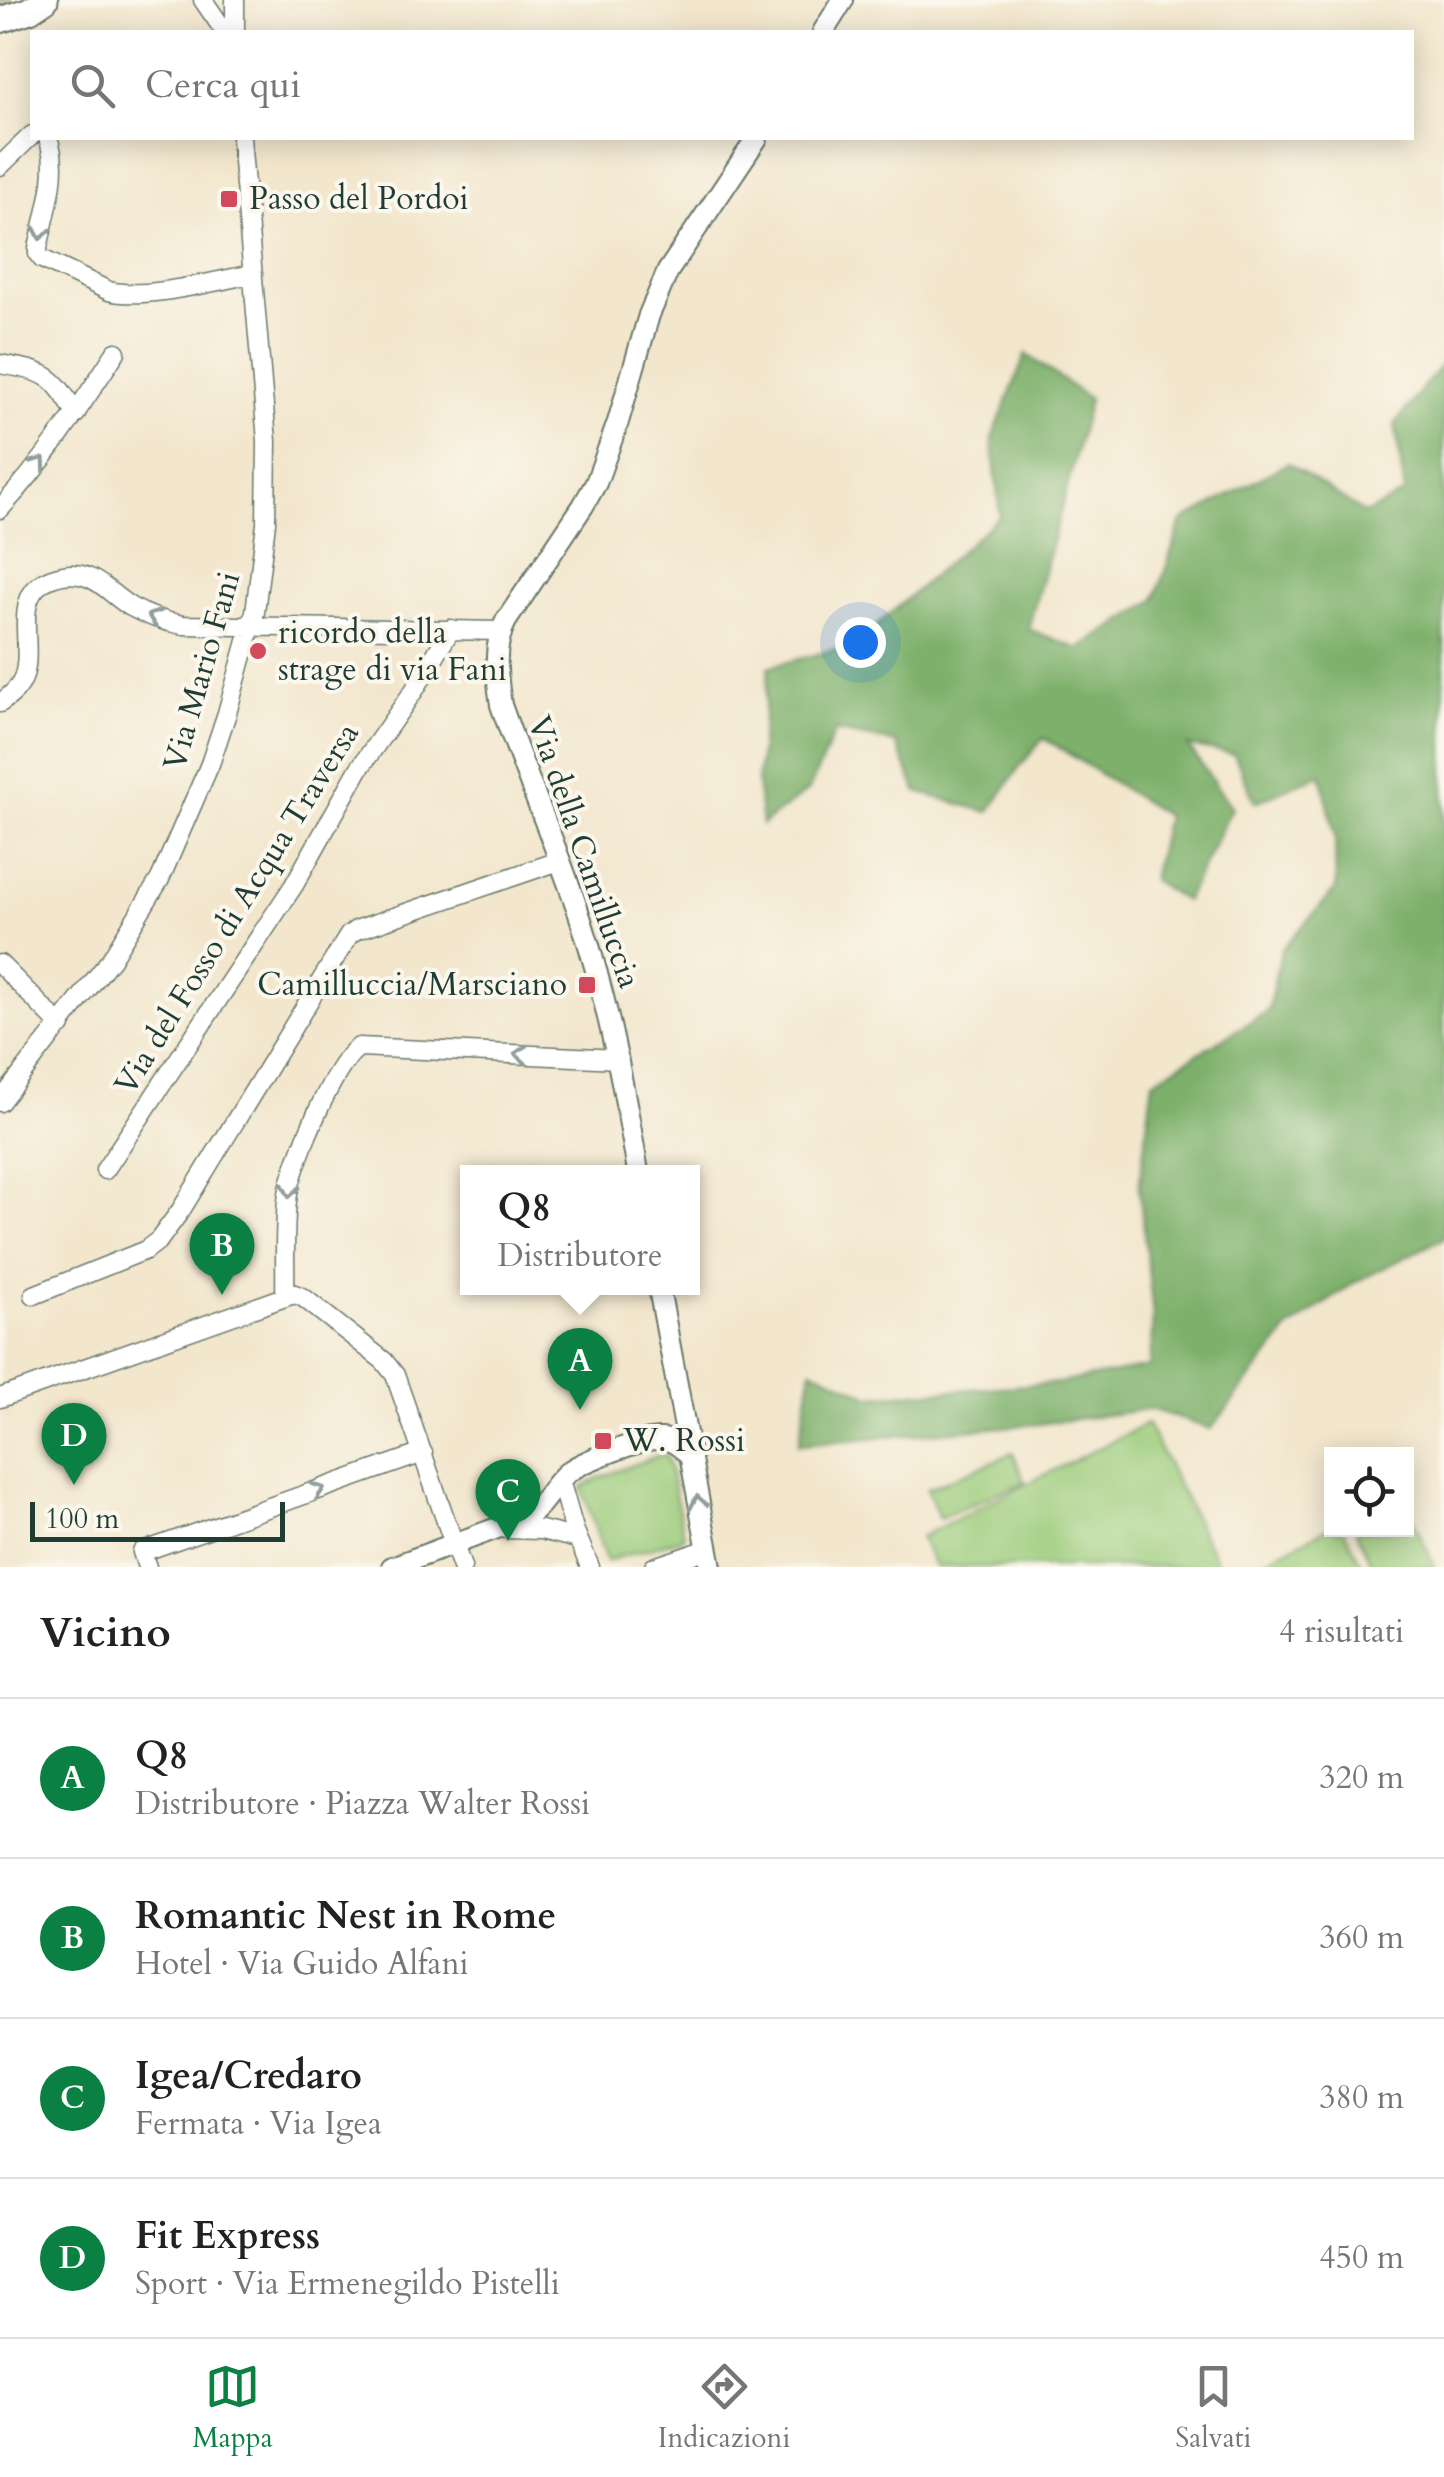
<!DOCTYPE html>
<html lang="it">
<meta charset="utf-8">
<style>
body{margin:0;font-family:Cardo,serif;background:#f2f2f2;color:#222}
.controls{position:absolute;right:30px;bottom:30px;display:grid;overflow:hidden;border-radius:0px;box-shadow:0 5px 25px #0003}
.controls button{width:90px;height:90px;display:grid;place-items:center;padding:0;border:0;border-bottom:2px solid #e0e0e0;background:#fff;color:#222;font:50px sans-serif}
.scale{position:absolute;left:30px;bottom:25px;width:255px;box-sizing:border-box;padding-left:10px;border:5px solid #1f3d34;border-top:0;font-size:28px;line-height:35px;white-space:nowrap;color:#1f3d34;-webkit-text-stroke:8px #fbf7ec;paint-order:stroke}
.you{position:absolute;left:860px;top:642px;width:35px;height:35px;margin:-25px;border:8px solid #fff;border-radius:50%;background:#1a73e8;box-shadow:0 0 0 15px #1a73e833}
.badge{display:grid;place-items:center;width:65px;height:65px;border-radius:50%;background:#0b8043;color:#fff;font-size:32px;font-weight:700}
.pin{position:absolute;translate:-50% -82px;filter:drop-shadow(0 2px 5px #0008)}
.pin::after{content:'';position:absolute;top:52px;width:35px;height:30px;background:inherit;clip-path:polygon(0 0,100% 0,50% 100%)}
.popup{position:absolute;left:460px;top:1165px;width:240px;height:130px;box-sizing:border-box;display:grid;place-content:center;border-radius:0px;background:#fff;filter:drop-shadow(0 2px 8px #0005);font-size:32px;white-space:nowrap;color:#767676}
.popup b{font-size:38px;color:#222}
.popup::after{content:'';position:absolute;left:50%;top:100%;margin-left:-20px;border:20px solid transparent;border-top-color:#fff}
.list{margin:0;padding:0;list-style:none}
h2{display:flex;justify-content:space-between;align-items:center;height:130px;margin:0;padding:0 40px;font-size:42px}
h2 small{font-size:32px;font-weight:400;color:#767676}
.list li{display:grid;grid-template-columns:65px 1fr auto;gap:30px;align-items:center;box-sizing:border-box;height:160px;padding:0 40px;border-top:2px solid #e0e0e0}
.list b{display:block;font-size:38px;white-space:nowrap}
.list p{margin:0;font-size:32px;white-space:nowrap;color:#767676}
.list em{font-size:32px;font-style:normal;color:#767676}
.icon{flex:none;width:55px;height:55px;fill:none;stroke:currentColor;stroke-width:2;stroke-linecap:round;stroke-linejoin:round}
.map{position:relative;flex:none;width:1444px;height:1567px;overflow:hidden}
.search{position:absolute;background:#fff;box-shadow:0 5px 25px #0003;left:30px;right:30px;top:30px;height:110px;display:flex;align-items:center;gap:25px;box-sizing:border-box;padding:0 35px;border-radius:0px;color:#767676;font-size:38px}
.sheet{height:770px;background:#fff}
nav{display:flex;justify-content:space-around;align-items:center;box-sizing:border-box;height:140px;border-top:2px solid #e0e0e0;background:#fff;font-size:28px;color:#767676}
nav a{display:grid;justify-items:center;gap:5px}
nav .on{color:#0b8043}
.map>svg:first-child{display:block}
</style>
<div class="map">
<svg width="1444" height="1567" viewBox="0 0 1444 1567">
<rect width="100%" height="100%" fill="#fbf7ec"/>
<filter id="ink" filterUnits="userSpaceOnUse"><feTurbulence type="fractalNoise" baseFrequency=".01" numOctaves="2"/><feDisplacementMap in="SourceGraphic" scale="20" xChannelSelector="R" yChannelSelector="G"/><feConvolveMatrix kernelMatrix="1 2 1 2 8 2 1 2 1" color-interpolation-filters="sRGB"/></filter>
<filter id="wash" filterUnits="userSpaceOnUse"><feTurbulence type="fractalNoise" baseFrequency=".0048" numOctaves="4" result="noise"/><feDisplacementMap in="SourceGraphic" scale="40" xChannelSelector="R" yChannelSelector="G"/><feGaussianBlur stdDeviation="2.25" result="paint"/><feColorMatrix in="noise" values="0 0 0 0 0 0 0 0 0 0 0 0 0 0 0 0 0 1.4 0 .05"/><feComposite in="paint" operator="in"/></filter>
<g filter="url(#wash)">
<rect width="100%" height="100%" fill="#f2e6cc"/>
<path fill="#9ccc7b" stroke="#5e8458" stroke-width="2.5" d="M1147 1424 1219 1567H935L920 1537Z
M1013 1453 1025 1482 939 1518 927 1489Z
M660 1455 667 1457 684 1535 680 1539 606 1561 582 1488 598 1478Z
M1408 1508 1435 1567H1373L1356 1531 1406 1530Z
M1331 1526 1332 1530H1344L1363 1567H1253Z"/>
<path fill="#7db06b" stroke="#4e7650" stroke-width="2.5" d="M1026 354 1089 399 1069 481 1028 629 1079 649 1155 600 1182 521 1288 463 1365 514 1405 493 1395 424 1444 361V1238L1354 1283 1289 1329 1211 1429 1151 1409 1038 1424 799 1444 812 1369 870 1396 1058 1383 1150 1367 1153 1315 1139 1188 1153 1081 1268 1011 1281 950 1336 889 1335 835 1321 774 1255 802 1234 754 1188 746 1232 808 1185 901 1152 880 1166 816 1044 738 1020 766 989 812 917 792 896 743 835 731 809 790 762 825 757 782 769 667 856 644 1000 516 992 439Z"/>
</g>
<g filter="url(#ink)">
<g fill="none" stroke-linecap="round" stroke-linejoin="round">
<path stroke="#c8c4ae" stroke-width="25" stroke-dasharray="25 12" stroke-linecap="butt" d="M0 4 13 0"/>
<defs>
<path id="minor" d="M203 0 225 32
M235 0V32
M48 138C61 171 45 214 38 248V254L42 259 109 291C145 300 214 281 253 274
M0 166 32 135
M0 364C46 372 52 373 76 414
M0 509C45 461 80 407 116 352
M0 703C9 697 17 691 22 681 38 645 3 586 63 575 93 569 109 594 131 607 147 616 166 622 183 625L500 631
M0 964 61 1026
M0 1102 111 959 160 879 210 764 227 713 255 612 266 523 267 441 241 138
M105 1170 294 885 359 769 415 689 451 629
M34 1295 146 1250 159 1240 181 1210 349 935 356 930 559 861
M0 1398 285 1297
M560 1480 574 1529 590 1567
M505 1529 541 1530 578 1539
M147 1567 142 1552 423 1453
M462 1567 395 1375 384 1361 304 1298 295 1294 285 1297C286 1263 283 1227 288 1194 293 1164 334 1062 359 1047L619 1059
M654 1567 708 1549"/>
<path id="major" d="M823 32 843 0
M638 1172C624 1087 608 1003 581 920 557 847 526 777 501 705 497 677 492 647 506 621L583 506 596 483 618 422 649 315 668 271 757 138
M659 1288 711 1567
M392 1567 524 1518C544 1507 550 1487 567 1473 580 1462 645 1437 662 1439 674 1440 680 1447 689 1454"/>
<path id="highway" d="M0 20 30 10 45 0"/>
</defs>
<use href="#minor" stroke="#697869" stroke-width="21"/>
<use href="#major" stroke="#697869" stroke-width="24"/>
<use href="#highway" stroke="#697869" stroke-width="29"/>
<use href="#minor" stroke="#fff" stroke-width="18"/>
<use href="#major" stroke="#fff" stroke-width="20"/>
<use href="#highway" stroke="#fff" stroke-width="25"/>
</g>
<defs><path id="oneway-chevron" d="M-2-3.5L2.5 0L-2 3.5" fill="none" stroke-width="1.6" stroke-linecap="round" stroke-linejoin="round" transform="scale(2.5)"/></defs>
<g stroke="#8f9e9a">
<use href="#oneway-chevron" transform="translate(41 233) rotate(101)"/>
<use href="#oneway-chevron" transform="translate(40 463) rotate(-54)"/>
<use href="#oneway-chevron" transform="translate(154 617) rotate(-160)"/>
<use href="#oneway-chevron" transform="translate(521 1054) rotate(-177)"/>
<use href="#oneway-chevron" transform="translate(290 1191) rotate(100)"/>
<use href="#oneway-chevron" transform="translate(318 1490) rotate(-19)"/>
<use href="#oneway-chevron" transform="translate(698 1502) rotate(-101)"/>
</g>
</g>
<g fill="#d1495b" stroke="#fbf7ec" stroke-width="4">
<rect x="219" y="189" width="20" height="20" rx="5"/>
<circle cx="258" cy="651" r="10"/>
<rect x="577" y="975" width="20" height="20" rx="5"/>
<rect x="593" y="1431" width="20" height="20" rx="5"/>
</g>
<g text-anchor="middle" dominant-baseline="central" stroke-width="8" stroke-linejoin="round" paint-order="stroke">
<g font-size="32" fill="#1f3d34" stroke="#fbf7ec" text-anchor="start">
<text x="249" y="199">Passo del Pordoi</text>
<text x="278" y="633">ricordo della<tspan x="278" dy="37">strage di via Fani</tspan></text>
<text x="567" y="985" text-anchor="end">Camilluccia/Marsciano</text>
<text x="623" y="1441">W. Rossi</text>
</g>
<g font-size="32" fill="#1f3d34" stroke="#fbf7ec">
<text transform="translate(202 671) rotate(-74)">Via Mario Fani</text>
<text transform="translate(584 852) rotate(71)">Via della Camilluccia</text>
<text transform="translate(237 909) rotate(-58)">Via del Fosso di Acqua Traversa</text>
</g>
</g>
</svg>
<div class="controls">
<button><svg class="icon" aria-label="locate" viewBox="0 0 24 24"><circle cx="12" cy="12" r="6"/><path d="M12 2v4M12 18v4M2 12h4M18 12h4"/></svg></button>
</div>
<div class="scale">100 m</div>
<div class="you"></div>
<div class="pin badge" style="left:580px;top:1410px">A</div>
<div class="popup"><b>Q8</b>Distributore</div>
<div class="pin badge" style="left:222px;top:1295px">B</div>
<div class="pin badge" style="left:508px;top:1541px">C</div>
<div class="pin badge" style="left:74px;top:1485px">D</div>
<div class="search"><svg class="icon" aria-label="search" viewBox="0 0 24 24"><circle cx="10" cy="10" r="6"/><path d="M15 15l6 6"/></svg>Cerca qui</div>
</div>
<section class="sheet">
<h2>Vicino<small>4 risultati</small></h2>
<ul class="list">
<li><span class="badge">A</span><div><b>Q8</b><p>Distributore · Piazza Walter Rossi</p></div><em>320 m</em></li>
<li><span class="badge">B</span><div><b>Romantic Nest in Rome</b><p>Hotel · Via Guido Alfani</p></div><em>360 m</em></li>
<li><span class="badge">C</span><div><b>Igea/Credaro</b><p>Fermata · Via Igea</p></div><em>380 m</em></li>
<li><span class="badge">D</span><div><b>Fit Express</b><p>Sport · Via Ermenegildo Pistelli</p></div><em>450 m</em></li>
</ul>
</section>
<nav>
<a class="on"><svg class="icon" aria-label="map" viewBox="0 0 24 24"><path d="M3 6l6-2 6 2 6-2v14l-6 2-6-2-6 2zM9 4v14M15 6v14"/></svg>Mappa</a>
<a><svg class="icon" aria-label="directions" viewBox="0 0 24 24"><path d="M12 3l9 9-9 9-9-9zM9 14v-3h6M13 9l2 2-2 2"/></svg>Indicazioni</a>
<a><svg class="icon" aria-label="saved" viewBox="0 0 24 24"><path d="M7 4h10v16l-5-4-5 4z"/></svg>Salvati</a>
</nav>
